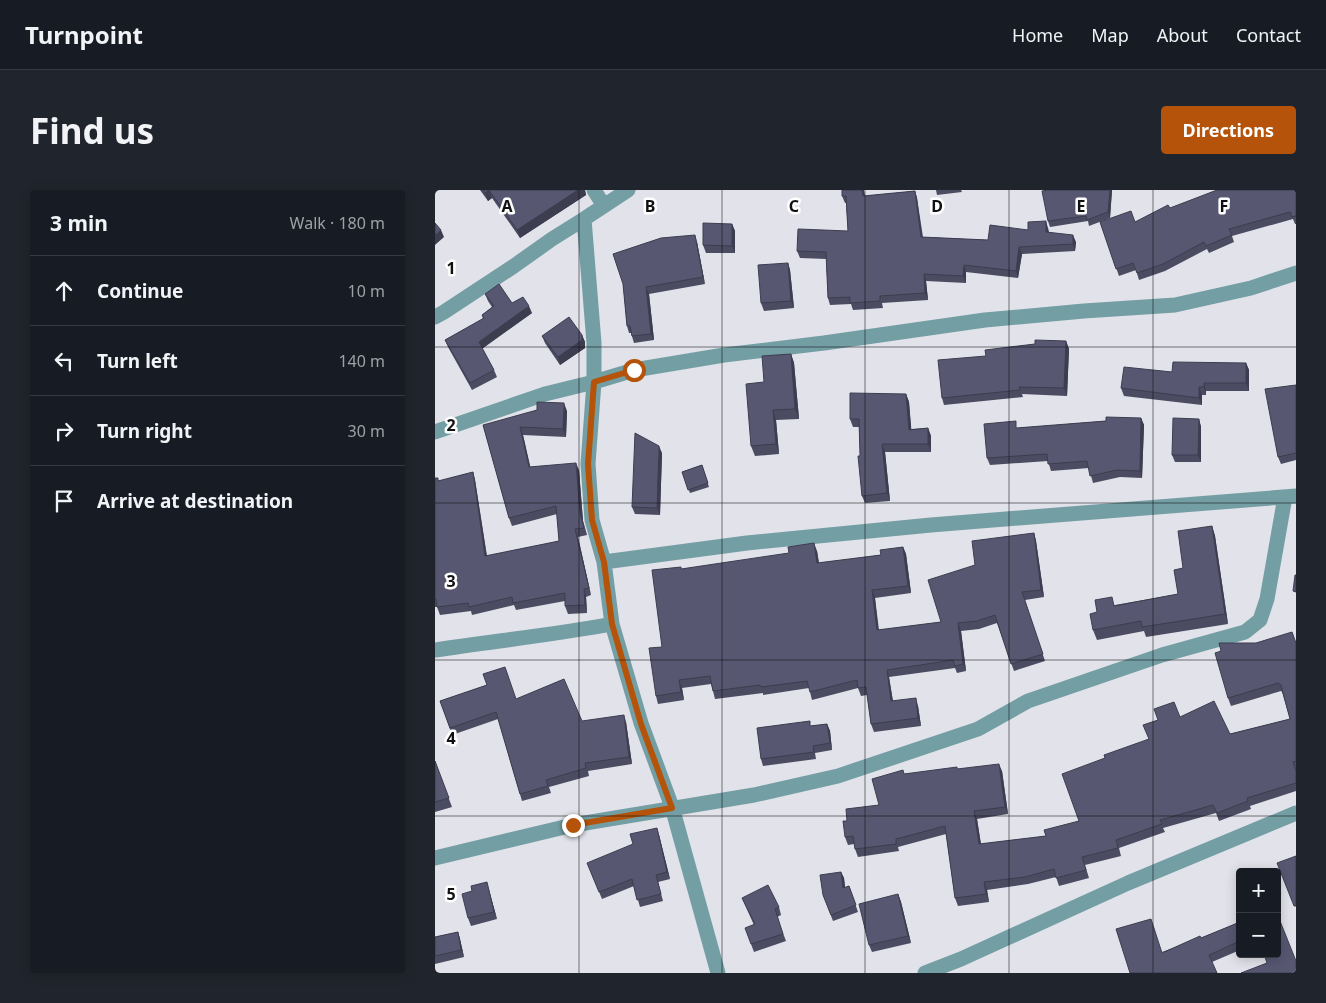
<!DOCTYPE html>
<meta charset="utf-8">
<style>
body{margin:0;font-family:"Noto Sans",sans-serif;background:#20242c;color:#f1f3f6}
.controls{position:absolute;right:15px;bottom:15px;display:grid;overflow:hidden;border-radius:5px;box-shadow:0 2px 12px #0003}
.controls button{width:45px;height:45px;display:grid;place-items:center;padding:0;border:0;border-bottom:1px solid #363941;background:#171b24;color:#f1f3f6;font:25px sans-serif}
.stop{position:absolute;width:15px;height:15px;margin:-11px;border:4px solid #b45309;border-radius:50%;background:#fff}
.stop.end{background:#b45309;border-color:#fff;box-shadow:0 1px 5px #0008}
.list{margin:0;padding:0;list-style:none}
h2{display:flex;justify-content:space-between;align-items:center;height:65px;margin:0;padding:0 20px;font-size:21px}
h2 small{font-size:16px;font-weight:400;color:#9ea1a6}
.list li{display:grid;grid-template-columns:32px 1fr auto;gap:15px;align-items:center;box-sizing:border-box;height:70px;padding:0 20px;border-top:1px solid #363941}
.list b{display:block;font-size:19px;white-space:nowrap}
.list em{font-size:16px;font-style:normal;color:#9ea1a6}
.icon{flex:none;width:28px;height:28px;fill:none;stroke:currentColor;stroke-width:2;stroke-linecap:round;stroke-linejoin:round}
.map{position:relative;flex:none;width:861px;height:783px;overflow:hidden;border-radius:5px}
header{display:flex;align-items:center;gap:30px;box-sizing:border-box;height:70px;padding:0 25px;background:#171b24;border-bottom:1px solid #363941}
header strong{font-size:24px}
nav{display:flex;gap:28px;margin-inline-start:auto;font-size:18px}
.intro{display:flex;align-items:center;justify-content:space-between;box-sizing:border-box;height:120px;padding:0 30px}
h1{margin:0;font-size:35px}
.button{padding:12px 22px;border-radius:5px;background:#b45309;color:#fff;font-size:18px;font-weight:700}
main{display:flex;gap:30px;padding:0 30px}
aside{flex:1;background:#171b24;border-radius:5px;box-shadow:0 2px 12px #0003}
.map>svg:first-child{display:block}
</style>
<header>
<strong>Turnpoint</strong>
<nav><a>Home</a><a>Map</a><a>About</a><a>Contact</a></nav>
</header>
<div class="intro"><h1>Find us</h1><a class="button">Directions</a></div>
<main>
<aside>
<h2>3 min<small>Walk · 180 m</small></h2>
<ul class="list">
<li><svg class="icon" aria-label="ahead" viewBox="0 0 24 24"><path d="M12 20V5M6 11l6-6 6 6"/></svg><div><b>Continue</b></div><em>10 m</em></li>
<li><svg class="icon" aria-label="left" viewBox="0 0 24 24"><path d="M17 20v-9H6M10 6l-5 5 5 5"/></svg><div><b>Turn left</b></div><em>140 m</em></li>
<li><svg class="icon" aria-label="right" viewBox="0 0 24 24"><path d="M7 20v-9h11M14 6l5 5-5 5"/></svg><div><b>Turn right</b></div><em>30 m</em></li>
<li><svg class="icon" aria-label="arrive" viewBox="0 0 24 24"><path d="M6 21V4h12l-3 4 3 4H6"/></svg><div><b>Arrive at destination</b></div></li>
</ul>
</aside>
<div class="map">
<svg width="861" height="783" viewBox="0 0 861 783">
<rect width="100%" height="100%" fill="#e2e2ea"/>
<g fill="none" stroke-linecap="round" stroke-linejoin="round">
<path stroke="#739ea3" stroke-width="15" d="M159 0 169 16
M0 127 9 122 79 76 117 49 149 29
M0 242 110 204 159 192 199 180 289 165 389 153 550 130 649 121 740 115 816 98 861 83
M169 372 157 330 153 274 159 192V153L149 29 193 0
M0 460C59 451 118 445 177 434
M0 668 138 635 319 605 403 586 543 539 593 511 727 465 810 442 825 430 832 409 850 307
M283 783 237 617 206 533 177 434 169 372 312 353 496 335 861 306
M490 783 526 769 693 693 861 623"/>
</g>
<path fill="#4b4b62" d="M45 0H150L151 5 85 48 57 8 53 11Z
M429 0 430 6 480 1 482 8 488 47 553 50 593 40 613 38 614 42 641 52 640 61 587 64 583 88 531 82V93L491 91 493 110 447 113 448 118 418 120 416 114 395 115 393 108 391 69 365 68 362 61 413 41 411 13H410L407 6Z
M501 0H526L527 2 502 5Z
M677 0 675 28 654 36 653 31 615 37 613 31Z
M861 0V34H860L858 29 797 46 799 52 774 63 772 59 730 81 704 90 701 80 684 86 665 32H700L735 18Z
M297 34 300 41V63H271L268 55Z
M262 52 270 94 214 104 219 150 199 153 196 143H194L192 136 188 94Z
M353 73 355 80 359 118 329 121 326 113Z
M50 104 77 113 97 123 47 159 59 180 62 187 37 200 13 157 10 150 48 129 47 125 57 117 53 111Z
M147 145 150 152V158L125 175 110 153 107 146Z
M631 151 634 159 632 206 587 204 588 207 509 215 507 208 551 166Z
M356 164 359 173 364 229 341 230 344 264 320 266 316 256 329 192Z
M811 173 814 180V201H771V205H767V215L689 206 686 198 737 182Z
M861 195V270L846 274 843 267Z
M471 204 474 212 476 239 493 238 496 246V262H450L455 311 430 313 427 306 424 237H418L415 229Z
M132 221 131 247 88 245 95 277 144 280 148 331 152 345 143 347 156 405 151 407 152 423 133 424 130 416V411L81 420 79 415 37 425 36 421 5 425 2 417H0V288L4 291 38 282 40 290 52 366 124 351 122 324 77 336 74 328 48 235Z
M706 228 709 235 707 288 685 287 658 293 654 278 616 281 613 271 555 275 552 268 583 238Z
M764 229 766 237V272H740L737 265Z
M227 263 225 325 200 324 197 317Z
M267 275 274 297 255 303 247 282Z
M777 336 780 346 793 434 711 447 709 441 662 450 658 440 662 422 680 415 743 404 748 378Z
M599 343 601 351 609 407 590 410 610 471 579 481 562 433 544 439 526 441 531 481 522 483 520 478 454 487 458 511 483 516 486 536 439 542 436 534 432 505 426 506 423 498 377 510 374 498 328 505V503L280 509 278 501 276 494 247 498 249 510 223 514 221 506 227 457 247 379 382 361 384 373 446 365 468 357 471 364 476 403 440 408 444 440 506 432 540 375Z
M861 452V601L815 616 816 619 784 631 781 623 728 638 730 642 684 658 686 666 650 675 654 688 624 696 621 687 593 694 552 700 554 712 523 716 520 708 511 644 463 657 464 661 423 667 420 659 419 654 413 655 410 647 412 631 444 615 469 584 523 579 567 581 573 624 542 629 546 654 611 646 644 631 670 568 714 549 745 527 795 544 855 529 847 502 846 501 796 516 793 508 821 453Z
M52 495 81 509 147 531 191 532 197 574 153 581 154 586 114 597 116 603 87 611 63 529 17 545 5 511Z
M392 534 395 541 397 560 380 563 381 569 328 576 326 569 376 536Z
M0 571 17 617 0 622Z
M224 645 235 689 223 692 228 711 205 717 199 696 167 709 155 680Z
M406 682 409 688 410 698 414 696 423 722 398 731 388 705Z
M54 700 62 729 36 736 33 728Z
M463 704 466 712 476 753 437 762 434 755Z
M307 708 344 717 346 725 342 727 351 751 319 762 316 754 319 735 310 715Z
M805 732V760L777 772 727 762 766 748Z
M23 742 25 749 29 767 0 774V747Z"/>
<path fill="#3d3d50" d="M54 0 57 8 53 11 50 3Z
M143 0H150L151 5 85 48 82 40Z
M427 0H429L430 13 428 6Z
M675 0H677L675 28 673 22Z
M480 1 482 8 488 54 486 47Z
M611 31 613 38 614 49 611 42Z
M297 34 300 41V63L297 56Z
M6 40 9 47 0 55V45Z
M260 45 262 52 270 94 268 87Z
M638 45 641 52 640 61 638 54Z
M584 57 587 64 583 88 581 81Z
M353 73 355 80 359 118 356 111Z
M529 75 531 82V93L528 86Z
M489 84 491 91 493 110 490 103Z
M211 97 214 104 219 150 216 144Z
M94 116 97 123 46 159 44 152Z
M147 145 150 152V158L125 175 123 167Z
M631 151 634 159 632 206 629 198Z
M356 164 359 173 364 229 360 219Z
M811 173 814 180V201L811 193Z
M769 193 771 201V205L769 197Z
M764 197 767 205V215L764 208Z
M471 204 474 212 477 247 474 240Z
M129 213 132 221 131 247 128 239Z
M338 220 341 230 344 264 341 254Z
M706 228 709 235 707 288 705 281Z
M764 229 766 237V272L763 265Z
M85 237 88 245 97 284 94 277Z
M493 238 496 246V262L493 254Z
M447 254 450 262 455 311 452 303Z
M224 256 227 263 225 325 222 318Z
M141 273 144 280 148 331 152 345 145 323Z
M38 282 40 290 53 374 50 366Z
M777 336 780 346 793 434 790 424Z
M140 339 143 347 156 405 154 398Z
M599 343 601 351 609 407 606 400Z
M379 353 382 361 385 381 382 373Z
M468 357 471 364 476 403 473 396Z
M149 399 151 407 152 423 150 415Z
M437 400 440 408 444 448 442 440Z
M523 433 526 441 531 481 528 474Z
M452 480 454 487 459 519 456 511Z
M244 490 247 498 249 510 246 502Z
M481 508 483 516 486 536 483 528Z
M189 525 191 532 197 574 194 567Z
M392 534 395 541 397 560 395 553Z
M564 574 567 581 573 624 570 617Z
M539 621 542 629 547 662 544 654Z
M222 638 224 645 235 689 232 682Z
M406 682 409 688 411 705 408 698Z
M52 692 54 700 62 729 59 722Z
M549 692 552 700 554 712 551 704Z
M463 704 466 712 476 753 473 746Z
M23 742 25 749 29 767 26 760Z"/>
<path fill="#575772" stroke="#3d3d50" d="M48 0H143L82 40 54 0 50 3Z
M407 0H427L428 6 480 1 486 47 553 50 555 35 593 40V32L611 31V42L638 45V54L584 57 581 81 529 75 528 86 489 84 490 103 445 106V111L415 113V107L393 108 391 62 362 61 363 39 413 41 411 6H407Z
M614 0H675L673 22 652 30 651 26 613 31 607 1Z
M782 0H861V26L857 27 855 22 794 39 797 45 771 56 769 52 728 74 702 83 698 73 681 79 665 32 696 21 700 32 733 15 735 18Z
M0 33 6 40 0 45Z
M268 33 297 34V56L268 55Z
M260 45 268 87 211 97 216 144 197 146 195 136H192L188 94 178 64 226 48Z
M353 73 356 111 326 113 323 75Z
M64 94 77 113 88 107 94 116 44 152 59 180 35 193 10 150 49 128 47 125 59 116 50 104Z
M134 127 147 145V150L123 167 107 146Z
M600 150 631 151 629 198 584 197 585 200 507 208 503 170 551 166 550 160 600 154Z
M356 164 360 219 338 220 341 254 316 256 311 194 329 192 327 166Z
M738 172 811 173V193H769V197H764V208L686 198 689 177 737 182Z
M861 195V263L843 267 830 199Z
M415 203 471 204 474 240 493 238V254H447L452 303 427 306 423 266H425L424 229H415Z
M102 212 129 213 128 239 85 237 94 277 141 273 145 323 149 338 140 339 154 398 149 399 150 415 130 416V403L78 413 77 407 34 417 33 413 2 417 1 409H0V288H3V291L38 282 50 366 124 351 121 316 74 328 48 235 102 220Z
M671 227 706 228 705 281 682 280 655 286 652 271 613 274 612 264 552 268 549 234 581 231V238L671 231Z
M738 228 764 229 763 265H737Z
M200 243 224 256 222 318 197 317Z
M267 275 273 293 253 300 247 282Z
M777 336 790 424 707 437 706 431 658 440 655 424 662 422 660 410 677 407 679 416 743 404 739 380 748 378 743 341Z
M599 343 606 400 587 402 608 464 576 474 560 425 542 431 523 433 528 474 520 476 518 470 452 480 456 511 481 508 483 528 436 534 431 497 423 498 422 490 375 502 372 491 326 497 325 495 278 501 275 486 244 490 246 502 221 506 214 458 227 457 217 380 246 377V379L347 364 354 363 353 357 379 353 382 373 446 365 445 360 468 357 473 396 437 400 442 440 506 432 493 390 540 375 537 351Z
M860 385H861V402L858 401Z
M857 442 861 453V571L858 572 861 581V593L812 608 813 611 782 623 778 615 725 630 727 634 681 650 683 658 647 667 651 680 621 688 619 679 590 687 549 692 551 704 520 708 510 636 461 649V654L420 659 418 646 410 647 408 631H412L411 619 444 615 437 589 468 580 469 584 522 577V579L564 574 570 617 539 621 544 654 611 646 609 640 644 631 627 584 670 568 669 565 714 549 708 535 723 530 719 519 739 512 745 527 779 511 795 544 855 529 846 495 843 493 793 508 780 463 786 461 784 453H821Z
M70 477 81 509 129 489 147 531 189 525 194 567 150 573 151 578 111 590 113 596 85 604 61 522 15 538 5 511 52 495 48 484Z
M375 531V536L392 534 395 553 378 556 379 562 326 569 322 538Z
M0 571 14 608 0 612Z
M222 638 232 682 221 685 226 704 202 710 197 689 164 702 152 673 198 654 195 644Z
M861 666V716H859L842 673Z
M406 682 408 698 414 696 421 715 396 725 388 705 385 685Z
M52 692 59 722 33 728 27 704 37 701 36 696Z
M333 695 344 717 340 719 348 744 316 754 310 738 320 734 307 708Z
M463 704 473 746 434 755 424 714Z
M842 726H843L861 771V783H806L832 773 829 764H842Z
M716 729 727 763 765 746 766 748 805 732V751L774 765 782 783H695L681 739Z
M23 742 26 760 0 766V747Z"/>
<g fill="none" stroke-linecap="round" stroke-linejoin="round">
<path stroke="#b45309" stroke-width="6" d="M138 635 237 618 206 534 177 434 169 372 157 330 153 274 159 192 199 180"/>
</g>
<path fill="none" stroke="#111113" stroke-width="1" stroke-opacity="0.55" d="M144 0V783M287 0V783M430 0V783M574 0V783M718 0V783M0 157H861M0 313H861M0 470H861M0 626H861"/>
<g font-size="16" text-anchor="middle" font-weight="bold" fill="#111113" stroke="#fff" stroke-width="5" stroke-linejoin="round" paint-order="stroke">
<text x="72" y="22">A</text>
<text x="215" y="22">B</text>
<text x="359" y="22">C</text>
<text x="502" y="22">D</text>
<text x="646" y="22">E</text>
<text x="789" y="22">F</text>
<text x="16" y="84">1</text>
<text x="16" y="241">2</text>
<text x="16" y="397">3</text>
<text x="16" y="554">4</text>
<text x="16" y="710">5</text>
</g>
</svg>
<div class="controls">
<button>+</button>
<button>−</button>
</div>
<div class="stop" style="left:199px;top:180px"></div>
<div class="stop end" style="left:138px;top:635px"></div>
</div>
</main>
